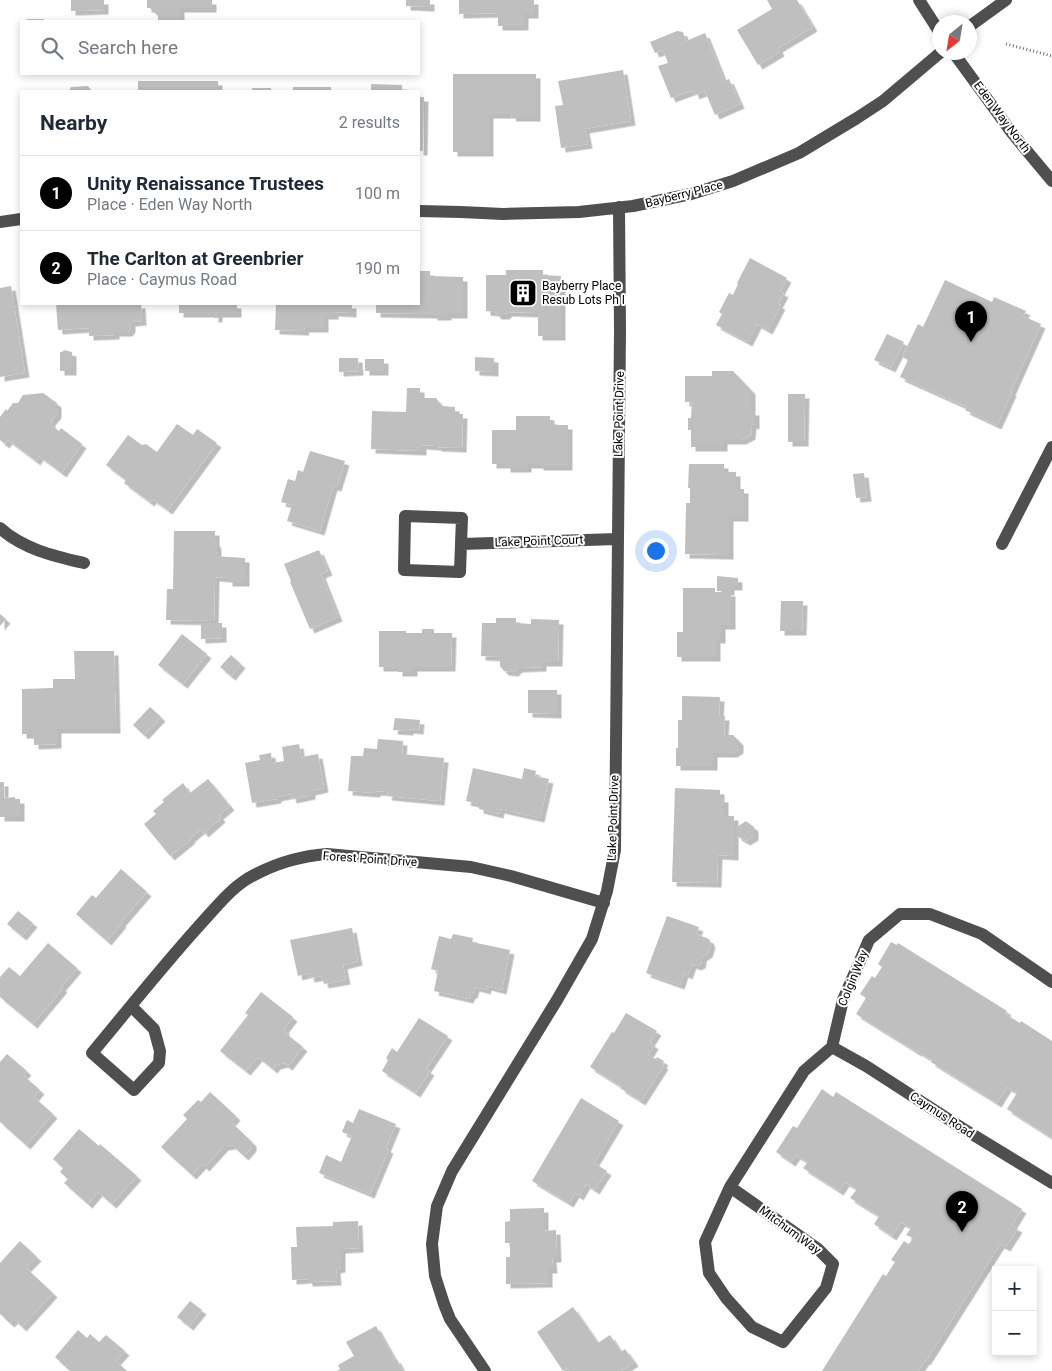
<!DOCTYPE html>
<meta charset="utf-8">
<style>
body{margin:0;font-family:Roboto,sans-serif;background:#f6f6f7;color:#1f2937}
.controls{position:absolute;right:15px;bottom:15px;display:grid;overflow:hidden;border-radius:0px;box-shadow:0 2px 8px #0003}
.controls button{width:45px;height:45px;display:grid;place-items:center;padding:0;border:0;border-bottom:1px solid #e0e1e3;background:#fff;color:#1f2937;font:25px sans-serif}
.compass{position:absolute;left:932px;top:15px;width:45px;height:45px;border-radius:50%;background:#fff;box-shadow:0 2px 8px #0003;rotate:210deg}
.you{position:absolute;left:655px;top:550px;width:18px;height:18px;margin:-12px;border:4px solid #fff;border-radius:50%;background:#1a73e8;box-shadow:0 0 0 8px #1a73e833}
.badge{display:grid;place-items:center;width:32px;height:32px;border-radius:50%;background:#000;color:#fff;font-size:16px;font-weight:700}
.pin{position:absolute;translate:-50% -41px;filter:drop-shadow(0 1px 2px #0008)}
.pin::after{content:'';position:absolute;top:26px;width:18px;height:15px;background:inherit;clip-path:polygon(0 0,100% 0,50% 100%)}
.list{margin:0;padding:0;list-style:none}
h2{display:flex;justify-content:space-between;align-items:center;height:65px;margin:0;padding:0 20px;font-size:21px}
h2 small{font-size:16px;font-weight:400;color:#747a83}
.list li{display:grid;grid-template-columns:32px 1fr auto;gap:15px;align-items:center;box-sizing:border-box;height:75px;padding:0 20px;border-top:1px solid #e0e1e3}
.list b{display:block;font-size:19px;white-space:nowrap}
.list p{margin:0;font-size:16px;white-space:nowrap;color:#747a83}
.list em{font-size:16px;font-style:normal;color:#747a83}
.icon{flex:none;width:28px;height:28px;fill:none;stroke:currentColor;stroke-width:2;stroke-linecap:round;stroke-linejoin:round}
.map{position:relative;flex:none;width:1052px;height:1371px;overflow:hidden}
.search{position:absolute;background:#fff;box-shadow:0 2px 8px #0003;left:20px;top:20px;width:400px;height:55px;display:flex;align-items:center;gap:12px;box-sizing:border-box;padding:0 18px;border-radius:0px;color:#747a83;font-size:19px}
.panel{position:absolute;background:#fff;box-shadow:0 2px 8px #0003;left:20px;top:90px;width:400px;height:215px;border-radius:0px}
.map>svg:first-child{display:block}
</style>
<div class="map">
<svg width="1052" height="1371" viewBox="0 0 1052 1371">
<defs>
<filter id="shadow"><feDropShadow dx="4.5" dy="4.5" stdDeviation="0" flood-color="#0004"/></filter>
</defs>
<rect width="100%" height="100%" fill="#fff"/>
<path fill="#bfbfbf" filter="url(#shadow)" d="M71 0H104V10L71 11Z
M147 0H212V8H180V21H158V11H153L150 8H147Z
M406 0H430V7L406 6Z
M459 0H534V14H524V26H498V13L459 14Z
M767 0H797L813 27 778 48 780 52 758 65 737 30 772 9Z
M27 19H44V21H27Z
M677 31 683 32 686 41 705 33 724 81 729 79 740 104 715 115 705 91 695 95 693 90 671 98 658 66 668 63 663 50 655 53 650 42Z
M623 70 631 121 585 129 588 144 561 148 555 106 563 105 558 81Z
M453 74H536V117H512L511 114H489V152H453Z
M138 81H218V91H138Z
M371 84 402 85V91H371Z
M88 86 92 91H69L71 87Z
M293 87H331V91H293Z
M252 88H271V91H252Z
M419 97H424L423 151H419Z
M750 258 787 278 780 291 784 293 778 304 781 305 768 330 757 324 748 342 716 325 722 314 719 312 729 293 733 295 738 284 737 283Z
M506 270H543V275L561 276V336H538V313L508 312 505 315H497L495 312 486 311V275H506Z
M419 271H430V276L463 277V314H447V316H433V314L376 313V304H419Z
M945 280 992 302 994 297 1026 311 1023 316 1041 324 1011 391 1012 392 997 425 965 410 967 407 900 377 908 360 902 357 918 324 923 327Z
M11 286 25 373 0 377V288Z
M56 304H141L142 321 131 322V328L128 332H115V335L89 336V328L58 330Z
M179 304H237V313H218V318H214V313H179Z
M276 304H352V313L334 312V315H324V328H304L305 331 275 330Z
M887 334 904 342 891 368 874 360Z
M64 350 72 352V371H60V352H62Z
M475 357 494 358V372L475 371Z
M339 358H358L359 371 339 372Z
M365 359H384V371H365Z
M712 371H733L751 390V411H755V425L752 424 751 435 742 440H723V447H691V430H688V418H691L692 402H685V376H712Z
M407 388H420V398H436L442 406 455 407V414H463L462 448 437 447V446L422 445V451L371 449 372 411 406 412Z
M43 393 57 403V414L51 421 52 426 59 431 61 428 82 444 62 473 39 456 36 461 8 440 5 444 0 440V417L6 409 7 411 13 403H18L23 395Z
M788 394H805L804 442H788Z
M516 416H550V420H553V425H568V466H539V464H527V468H506V464H492V430H516Z
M177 424 193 435 197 429 217 443 168 510 152 499 150 502 124 483 126 480 106 465 128 435 142 445 146 444 157 452Z
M310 451 345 461 337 487 333 486 320 531 287 521 292 505 281 502 288 479 295 481 298 470 303 472Z
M689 464H724V472H736V489H744V517H729V555L685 554 686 503H690V488H688Z
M864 473 867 497 856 498 853 474Z
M174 531H215V541L217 545V552L215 556 245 558V582H228V578L215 577 214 621 166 620 167 589H173Z
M319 550 328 571 321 574 338 617 310 629 290 582 291 581 284 564Z
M717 576 738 578V586H730V591H717Z
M683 588H715V592H731V625H721V639H716V657H677V632H683Z
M781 601H803L802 631H780Z
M0 614 6 619 0 626Z
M496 618H516V623L531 624V619L559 620 558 662H542V667L518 668 514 672 504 671 500 666V657L481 656 482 623H496Z
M201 623H222V638L201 639Z
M422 629H434V633H452L451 667H413V672H398V667H379V631H406V633H422Z
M182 634 207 654 183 684 158 665Z
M74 651H114L116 729H57V744L34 745V734H22V689L53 688V679H75Z
M231 655 241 664 231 676 220 667Z
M528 690H557V714L528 713Z
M682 696 720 697 719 716H725L724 735H733L739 741V749L733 753H713V766H676V748H678V720H682Z
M150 707 161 717 144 735 133 725Z
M395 718 420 720 419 730 409 729V731L393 730Z
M378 739 403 741 402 754 444 758 440 801 387 796 388 792 376 791V793L348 791 351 756H363L364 748 377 749Z
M299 744 301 757 318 754 324 788 311 791V795L292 799 291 794 277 797V799L252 803 245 763 260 760 259 755 271 753 272 763 284 761 282 747Z
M473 768 522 779 524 768 536 771 535 776 549 779 540 818 500 809 499 814 479 809V804L466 801Z
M208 779 230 806 219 815 221 818 204 833 201 829 190 838 191 839 170 856 144 824 156 814 153 811 164 802 162 800 183 783 190 793Z
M0 782H4V798L15 797V799H20V817H0Z
M675 788 720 790V798H724V816H734V829H737V827L746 821 754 827V836L746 841 737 836V833H734V856L718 855 717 883 672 882Z
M121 869 147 892 121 922 122 923 107 941 76 914 92 895 96 898Z
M18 911 33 923 22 936 7 924Z
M667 916 699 927 696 934 709 939 711 944 708 953 702 957V959L701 964 696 966 692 964 688 975 684 973 680 985 646 973Z
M352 928 358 961 343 965 346 980 324 984 322 976 310 978 309 973 298 976 290 940Z
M453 934 473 938 472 942 510 950 502 990 487 986 486 990 475 987 473 994H471L469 999 434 991 438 971 431 969 439 936 451 939Z
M891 942 897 945 898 943 1007 1011 1005 1014 1020 1023 1021 1021 1052 1041V1138L1007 1109 1017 1093 1007 1087 997 1103 931 1062 932 1060 917 1051V1052L856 1014 866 998 860 994 872 976 875 978 882 967 878 964Z
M48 943 77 968 61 987 63 988 33 1024 0 997V977L9 967 20 976Z
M261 992 293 1017 284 1029 286 1030 284 1032 303 1047 288 1066 284 1063 276 1065 273 1069 258 1057 246 1071 220 1051 248 1015 245 1013Z
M626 1013 657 1031 650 1042 654 1045 648 1055 656 1059 657 1057 664 1061 662 1064 664 1065 641 1101 620 1088 622 1087 590 1067 612 1032 614 1033Z
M419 1018 448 1036 426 1069 430 1071 416 1093 382 1071 388 1060 386 1058 392 1048 397 1052Z
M7 1054 27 1071 23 1075 40 1090 34 1097 53 1114 26 1145 0 1122V1062Z
M822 1089 833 1097 836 1092 1022 1209 1012 1225 1018 1228 1006 1247 1000 1244 926 1361 925 1360 918 1371H822L883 1274 886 1276 895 1262 891 1260 904 1241 909 1244 913 1238 906 1235 911 1228 901 1222 892 1236 874 1224 879 1216 850 1198 857 1189 845 1182 839 1191 803 1168 808 1162 796 1155 791 1162 776 1152 793 1126 797 1128Z
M210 1092 236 1116 231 1122 252 1142V1147L244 1156 232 1145 224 1146 205 1167 202 1164 192 1175 161 1147 187 1119 183 1115 198 1100 201 1102Z
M581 1098 619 1121 594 1163 607 1171 595 1190 586 1184 579 1196 575 1193 569 1203 532 1181Z
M359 1109 396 1124 386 1148 389 1149 370 1194 319 1173 326 1155 341 1162 352 1136 342 1132 347 1120 353 1123Z
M79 1129 99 1146 100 1144 137 1176 112 1204 98 1192 88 1204 64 1183 68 1179 60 1172 63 1168 53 1159Z
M544 1208V1231L556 1230 557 1258H552L553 1269H548V1283L506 1284V1257H510V1243H505V1222L510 1221V1209Z
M358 1221 359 1248 341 1249V1268L336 1269 337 1281 308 1282V1279L292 1280 291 1247H297L296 1227 333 1226V1222Z
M20 1241 37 1257 26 1268 53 1293 22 1327 14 1319 10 1323 0 1314V1263Z
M190 1301 202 1310 189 1326 177 1317Z
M573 1307 598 1343 610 1335 621 1352 625 1349 634 1362 621 1371H569L567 1368 563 1371 537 1332Z
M376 1326 395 1360 396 1358 403 1371H337L340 1369 338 1365 354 1356 346 1342Z
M78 1330 87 1338 90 1334 99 1342 106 1335 125 1351 116 1361 127 1371H70L55 1357Z"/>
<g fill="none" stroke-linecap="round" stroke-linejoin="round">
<path stroke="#717171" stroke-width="3" stroke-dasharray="1 2.5" stroke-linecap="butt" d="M1006 44 1052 56"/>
<path stroke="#4f4f4f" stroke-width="12" d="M919 0 940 33
M970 26 1006 0
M953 52 1012 133 1052 181
M419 211 461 212 503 214 579 212 633 206 691 194 733 181 799 153 857 118 883 101 941 52
M0 222 21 219
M0 528C23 549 54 556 84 563
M461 544 460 572 404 570 405 516 462 518 461 544 617 539
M1002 544 1052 447
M131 1006 154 1029 160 1051 159 1063 134 1090 92 1053C127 1011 161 968 198 927 213 911 228 891 247 879 271 865 299 856 327 854L471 867 511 876 604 903
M832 1047 843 1000 869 940 900 914H930L982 934 1052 982
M832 1047 866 1066 962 1128 1052 1183
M730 1187 818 1249 833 1264 826 1288 783 1342 752 1327 726 1298 709 1273 705 1242 730 1187 804 1071 832 1047
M485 1371 450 1319 444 1304 435 1276 432 1244 437 1206 452 1171 557 1000 592 939 607 891 615 850 620 330 619 207"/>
</g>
<defs>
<symbol id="building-square" viewBox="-11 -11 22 22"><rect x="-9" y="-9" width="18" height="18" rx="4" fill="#000" stroke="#fff"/><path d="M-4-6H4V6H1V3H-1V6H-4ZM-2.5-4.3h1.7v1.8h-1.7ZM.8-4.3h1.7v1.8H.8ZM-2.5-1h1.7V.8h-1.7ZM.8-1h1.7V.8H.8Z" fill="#fff"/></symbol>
</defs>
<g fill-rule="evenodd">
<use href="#building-square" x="507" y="277" width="32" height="32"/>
</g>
<g text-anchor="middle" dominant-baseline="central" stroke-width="4" stroke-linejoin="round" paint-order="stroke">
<g font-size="12" fill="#000" stroke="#fff">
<text transform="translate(1002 117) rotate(53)">Eden Way North</text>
<text transform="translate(684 194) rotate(-14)">Bayberry Place</text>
<text transform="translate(619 414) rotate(-89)">Lake Point Drive</text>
<text transform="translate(539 541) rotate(-2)">Lake Point Court</text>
<text transform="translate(613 818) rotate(-88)">Lake Point Drive</text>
<text transform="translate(370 859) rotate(4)">Forest Point Drive</text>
<text transform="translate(853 978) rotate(-68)">Colgin Way</text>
<text transform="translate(942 1115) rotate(33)">Caymus Road</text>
<text transform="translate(790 1230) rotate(36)">Mitchum Way</text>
</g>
<g font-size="12" fill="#000" stroke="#fff" text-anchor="start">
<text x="542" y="286">Bayberry Place<tspan x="542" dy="14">Resub Lots Ph I</tspan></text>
</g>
</g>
</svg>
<div class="controls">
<button>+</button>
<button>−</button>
</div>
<svg class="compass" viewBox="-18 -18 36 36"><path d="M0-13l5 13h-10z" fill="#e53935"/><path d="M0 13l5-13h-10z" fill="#747a83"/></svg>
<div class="you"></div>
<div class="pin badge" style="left:971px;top:342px">1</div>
<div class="pin badge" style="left:962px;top:1232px">2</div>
<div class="search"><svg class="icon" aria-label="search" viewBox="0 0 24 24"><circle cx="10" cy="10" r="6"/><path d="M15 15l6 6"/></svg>Search here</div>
<section class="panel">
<h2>Nearby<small>2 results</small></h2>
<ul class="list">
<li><span class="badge">1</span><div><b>Unity Renaissance Trustees</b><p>Place · Eden Way North</p></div><em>100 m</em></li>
<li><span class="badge">2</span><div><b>The Carlton at Greenbrier</b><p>Place · Caymus Road</p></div><em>190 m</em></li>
</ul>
</section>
</div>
